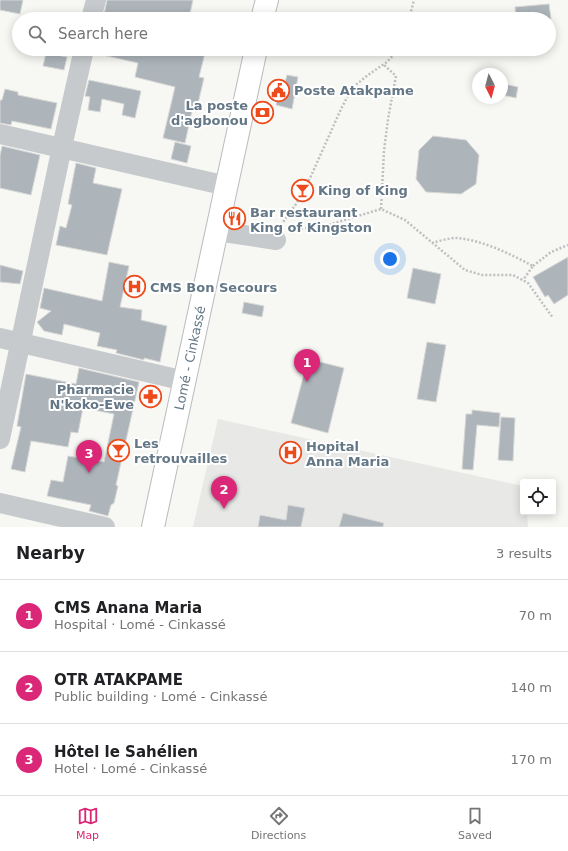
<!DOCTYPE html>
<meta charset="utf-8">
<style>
body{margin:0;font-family:"DejaVu Sans",sans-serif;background:#f2f2f2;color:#202124}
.controls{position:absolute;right:12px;bottom:12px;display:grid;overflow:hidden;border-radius:4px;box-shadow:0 2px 10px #0003}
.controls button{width:36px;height:36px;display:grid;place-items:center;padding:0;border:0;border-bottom:1px solid #e0e0e0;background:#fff;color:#202124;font:20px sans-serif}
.compass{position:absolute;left:472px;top:68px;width:36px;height:36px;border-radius:50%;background:#fff;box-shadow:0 2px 10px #0003;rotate:174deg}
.you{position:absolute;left:390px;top:259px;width:14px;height:14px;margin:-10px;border:3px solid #fff;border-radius:50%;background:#1a73e8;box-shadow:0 0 0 6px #1a73e833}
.badge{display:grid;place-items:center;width:26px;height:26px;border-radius:50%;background:#db2777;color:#fff;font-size:13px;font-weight:700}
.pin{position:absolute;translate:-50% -33px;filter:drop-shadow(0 1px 2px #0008)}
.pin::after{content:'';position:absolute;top:21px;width:14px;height:12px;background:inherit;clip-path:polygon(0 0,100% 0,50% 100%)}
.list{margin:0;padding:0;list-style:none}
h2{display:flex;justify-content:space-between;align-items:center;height:52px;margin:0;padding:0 16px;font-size:17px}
h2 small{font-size:13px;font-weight:400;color:#757577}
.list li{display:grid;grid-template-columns:26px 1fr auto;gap:12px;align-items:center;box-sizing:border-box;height:72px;padding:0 16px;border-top:1px solid #e0e0e0}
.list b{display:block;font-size:15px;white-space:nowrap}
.list p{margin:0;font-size:13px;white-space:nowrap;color:#757577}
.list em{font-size:13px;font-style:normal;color:#757577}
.icon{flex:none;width:22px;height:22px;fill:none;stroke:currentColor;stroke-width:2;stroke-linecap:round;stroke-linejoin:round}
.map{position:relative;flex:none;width:568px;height:527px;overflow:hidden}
.search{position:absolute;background:#fff;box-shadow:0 2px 10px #0003;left:12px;right:12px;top:12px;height:44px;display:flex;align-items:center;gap:10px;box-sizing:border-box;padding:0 14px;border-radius:22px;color:#757577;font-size:15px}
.sheet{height:268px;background:#fff}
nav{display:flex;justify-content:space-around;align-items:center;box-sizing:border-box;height:56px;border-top:1px solid #e0e0e0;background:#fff;font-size:11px;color:#757577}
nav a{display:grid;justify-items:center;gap:2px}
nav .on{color:#db2777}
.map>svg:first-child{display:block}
</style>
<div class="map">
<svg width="568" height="527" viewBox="0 0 568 527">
<rect width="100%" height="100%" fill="#f7f7f3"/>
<path fill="#e8e9e7" d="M218 419 523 486V512H527L528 527H193Z"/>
<path fill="#adb5bb" stroke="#d8d8d6" d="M0 0H23L20 14 0 10Z
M107 0H193L189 18 175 15V19H103Z
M549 4 551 19H516L515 7Z
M98 49H206L199 77 204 78 196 112 192 111 185 143 163 138 175 87 135 77 138 63 98 54Z
M46 53 67 57 64 70 43 66Z
M287 75 298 77 292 109 276 105 281 81 285 82Z
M89 80 141 91 135 118 122 115 124 104 102 99 100 112 88 110 90 97 85 96Z
M504 84 518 87 516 98 502 95Z
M5 89 18 92V95L57 103 51 129 12 121 11 125 0 123V100H2Z
M433 136 466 140 479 155 476 184 461 194 426 192 416 179 419 150Z
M175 142 191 146 187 163 171 159Z
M2 146 40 155 31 195 0 188V156Z
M76 163 96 168 93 183 122 189 107 255 56 245 60 226 66 228 72 205 68 204Z
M568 257V295L554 304 548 295 545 297 533 277Z
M109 262 129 266 120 307 142 310 141 320 167 326 160 362 144 358V360L116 353 117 350 97 346 100 333 64 324 62 335 44 331 37 322 51 311 40 308 44 288 102 301Z
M0 265 23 271 20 284 0 282Z
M413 268 441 274 435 304 407 298Z
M244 302 264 306 262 317 242 313Z
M427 342 446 345 436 402 417 399Z
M308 359 344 368 328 433 291 423Z
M79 368 139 382 116 485 118 486 114 503 111 505 108 516 89 511 91 505 47 496 51 480 63 482 68 456 104 462 114 414 83 408 78 433 71 432 68 447 31 441 25 472 11 469 21 427 17 426 26 374 76 384Z
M472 410 500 413 499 427 477 425 473 470 462 469 466 414H472Z
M501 417 515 418 513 461 498 460Z
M288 505 305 508 301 527H258L260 515 286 520Z
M343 513 384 523 383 527H339Z"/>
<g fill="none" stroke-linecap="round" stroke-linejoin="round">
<defs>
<path id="highway" d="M262 19 267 0
M153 527 256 49"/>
</defs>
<use href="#highway" stroke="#b8bcbf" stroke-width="24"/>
<path stroke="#bdc0c2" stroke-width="2.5" stroke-dasharray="2 2" stroke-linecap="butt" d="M409 19 414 0
M381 209 384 151 388 119 396 76 383 64
M281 225 296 204 311 176 341 109 352 88 368 75 387 62 399 49
M290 233 299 229 328 225 381 209 405 220 465 270 482 275H513L528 283 553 318
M432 243C439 241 449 238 456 238 483 240 510 254 533 266L523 280
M533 266 551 252 568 245"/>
<path stroke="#c6cacd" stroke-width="20" d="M91 19 96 0
M0 134 227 186
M217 231 276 240
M0 338 185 381
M0 439 62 147 84 49
M0 503 105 527"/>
<use href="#highway" stroke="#fff" stroke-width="22"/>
</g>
<defs>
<symbol id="civic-ring" viewBox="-11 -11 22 22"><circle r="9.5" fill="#fff" stroke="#ee4b1c" stroke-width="1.5"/><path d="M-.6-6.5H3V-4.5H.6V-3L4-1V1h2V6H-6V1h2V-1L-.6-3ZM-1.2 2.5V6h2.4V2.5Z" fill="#ee4b1c"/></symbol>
<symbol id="bank-ring" viewBox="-11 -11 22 22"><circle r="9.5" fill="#fff" stroke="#ee4b1c" stroke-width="1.5"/><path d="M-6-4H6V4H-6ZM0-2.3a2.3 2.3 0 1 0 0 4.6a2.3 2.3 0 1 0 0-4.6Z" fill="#ee4b1c"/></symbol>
<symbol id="bar-ring" viewBox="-11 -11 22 22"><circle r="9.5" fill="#fff" stroke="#ee4b1c" stroke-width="1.5"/><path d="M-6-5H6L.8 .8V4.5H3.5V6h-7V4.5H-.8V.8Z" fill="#ee4b1c"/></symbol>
<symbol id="restaurant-ring" viewBox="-11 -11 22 22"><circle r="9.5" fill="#fff" stroke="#ee4b1c" stroke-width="1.5"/><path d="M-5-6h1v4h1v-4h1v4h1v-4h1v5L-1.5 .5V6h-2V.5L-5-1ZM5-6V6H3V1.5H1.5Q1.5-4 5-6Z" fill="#ee4b1c"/></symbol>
<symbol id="hospital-ring" viewBox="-11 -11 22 22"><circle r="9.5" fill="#fff" stroke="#ee4b1c" stroke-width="1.5"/><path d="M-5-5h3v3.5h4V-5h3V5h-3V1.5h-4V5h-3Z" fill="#ee4b1c"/></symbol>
<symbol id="pharmacy-ring" viewBox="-11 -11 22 22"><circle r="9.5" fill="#fff" stroke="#ee4b1c" stroke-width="1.5"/><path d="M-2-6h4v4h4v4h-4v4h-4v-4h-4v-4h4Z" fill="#ee4b1c"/></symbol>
</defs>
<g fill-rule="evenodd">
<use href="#civic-ring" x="266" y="78" width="25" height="25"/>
<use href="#bank-ring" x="250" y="100" width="25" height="25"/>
<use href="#bar-ring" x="290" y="178" width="25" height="25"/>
<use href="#restaurant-ring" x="222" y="206" width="25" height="25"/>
<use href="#hospital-ring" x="122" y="274" width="25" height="25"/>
<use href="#pharmacy-ring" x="138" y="384" width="25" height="25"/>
<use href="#bar-ring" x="106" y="438" width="25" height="25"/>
<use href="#hospital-ring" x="278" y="440" width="25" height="25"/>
</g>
<g text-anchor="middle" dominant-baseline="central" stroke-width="4" stroke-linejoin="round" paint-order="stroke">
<g font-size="13" font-weight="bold" fill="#647786" stroke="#fff" text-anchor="start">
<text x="294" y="90">Poste Atakpame</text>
<text x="248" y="105" text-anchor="end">La poste<tspan x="248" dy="15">d'agbonou</tspan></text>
<text x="318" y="190">King of King</text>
<text x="250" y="212">Bar restaurant<tspan x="250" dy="15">King of Kingston</tspan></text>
<text x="150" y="287">CMS Bon Secours</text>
<text x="134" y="389" text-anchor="end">Pharmacie<tspan x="134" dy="15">N'koko-Ewe</tspan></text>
<text x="134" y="443">Les<tspan x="134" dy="15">retrouvailles</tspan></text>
<text x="306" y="446">Hopital<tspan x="306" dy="15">Anna Maria</tspan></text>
</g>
<g font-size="13" fill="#647786" stroke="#fff">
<text transform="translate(190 358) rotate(-78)">Lomé - Cinkassé</text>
</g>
</g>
</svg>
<div class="controls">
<button><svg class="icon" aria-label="locate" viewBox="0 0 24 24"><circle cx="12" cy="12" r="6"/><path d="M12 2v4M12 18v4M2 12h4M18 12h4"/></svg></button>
</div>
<svg class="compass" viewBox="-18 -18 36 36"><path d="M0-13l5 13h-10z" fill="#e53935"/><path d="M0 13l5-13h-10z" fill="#757577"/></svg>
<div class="you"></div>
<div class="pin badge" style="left:307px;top:382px">1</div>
<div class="pin badge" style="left:224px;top:509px">2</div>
<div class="pin badge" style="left:89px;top:473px">3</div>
<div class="search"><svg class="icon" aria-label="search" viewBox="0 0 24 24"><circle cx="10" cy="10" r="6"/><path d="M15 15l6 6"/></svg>Search here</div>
</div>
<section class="sheet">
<h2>Nearby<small>3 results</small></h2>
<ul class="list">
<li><span class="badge">1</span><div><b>CMS Anana Maria</b><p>Hospital · Lomé - Cinkassé</p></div><em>70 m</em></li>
<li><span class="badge">2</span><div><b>OTR ATAKPAME</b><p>Public building · Lomé - Cinkassé</p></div><em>140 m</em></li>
<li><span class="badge">3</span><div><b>Hôtel le Sahélien</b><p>Hotel · Lomé - Cinkassé</p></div><em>170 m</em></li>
</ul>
</section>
<nav>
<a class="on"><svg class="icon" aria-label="map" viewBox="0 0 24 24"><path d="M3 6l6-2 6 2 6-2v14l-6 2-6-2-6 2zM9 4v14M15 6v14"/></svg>Map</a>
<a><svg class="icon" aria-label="directions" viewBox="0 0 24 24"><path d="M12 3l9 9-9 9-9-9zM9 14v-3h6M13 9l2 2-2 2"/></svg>Directions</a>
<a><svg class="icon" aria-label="saved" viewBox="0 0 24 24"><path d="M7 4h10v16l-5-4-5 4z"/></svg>Saved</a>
</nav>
